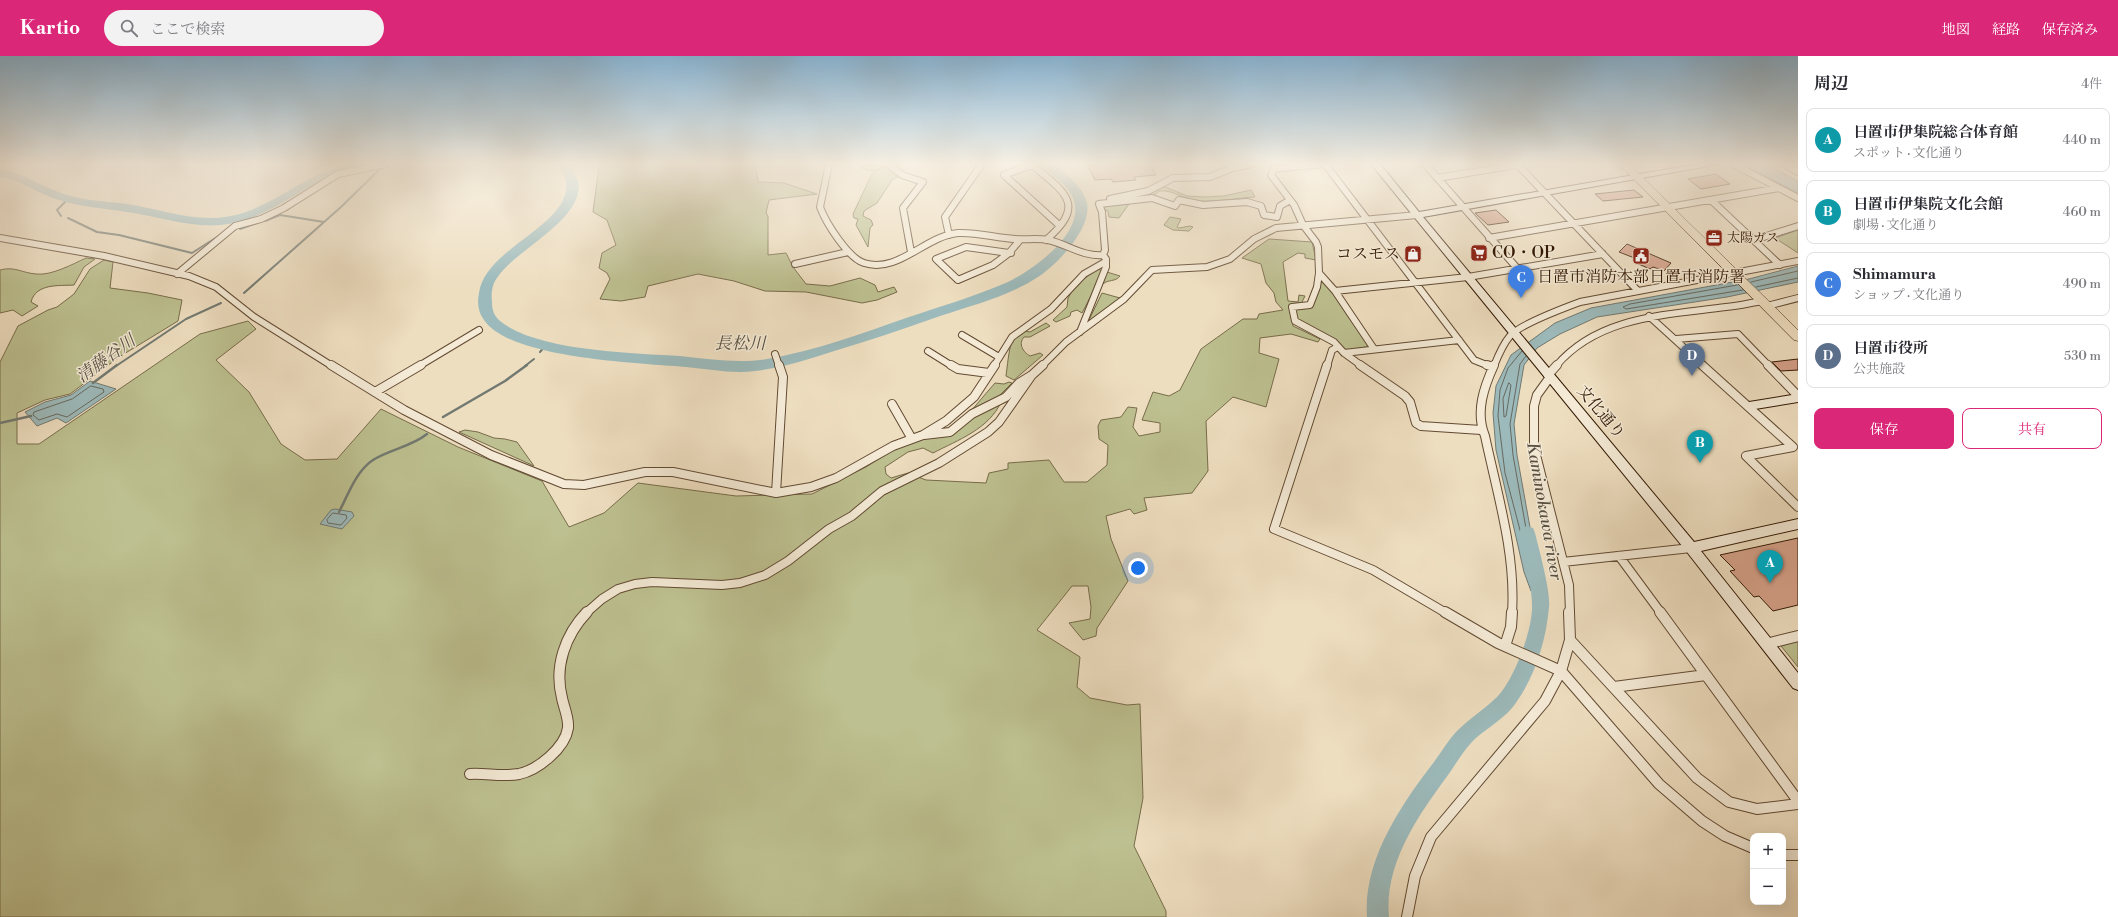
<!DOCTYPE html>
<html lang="ja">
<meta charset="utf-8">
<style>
body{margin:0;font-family:"Libre Bodoni","Noto Serif JP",serif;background:#f2f2f3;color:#2b2b33}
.controls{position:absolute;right:12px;bottom:12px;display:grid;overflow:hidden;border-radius:8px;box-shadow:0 4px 16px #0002}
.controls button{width:36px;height:36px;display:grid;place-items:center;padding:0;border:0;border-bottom:1px solid #e1e1e2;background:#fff;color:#2b2b33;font:20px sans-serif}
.you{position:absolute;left:1138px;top:512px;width:14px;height:14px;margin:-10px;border:3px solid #fff;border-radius:50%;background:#1a73e8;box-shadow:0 0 0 6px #1a73e833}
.badge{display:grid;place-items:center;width:26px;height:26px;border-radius:50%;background:#db2777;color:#fff;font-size:13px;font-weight:700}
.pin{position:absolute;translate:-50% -33px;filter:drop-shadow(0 1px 2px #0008)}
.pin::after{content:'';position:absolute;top:21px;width:14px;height:12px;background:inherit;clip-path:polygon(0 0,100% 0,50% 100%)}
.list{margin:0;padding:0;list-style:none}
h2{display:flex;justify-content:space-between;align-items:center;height:52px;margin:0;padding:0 16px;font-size:17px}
h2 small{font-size:13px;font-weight:400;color:#7c7c81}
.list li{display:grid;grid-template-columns:26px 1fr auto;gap:12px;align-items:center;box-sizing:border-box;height:64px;margin:0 8px 8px;padding:0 8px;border:1px solid #e1e1e2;border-radius:8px}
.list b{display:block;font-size:15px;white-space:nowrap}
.list p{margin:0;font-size:13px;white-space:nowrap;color:#7c7c81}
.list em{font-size:13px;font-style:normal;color:#7c7c81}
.actions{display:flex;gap:8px;padding:12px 16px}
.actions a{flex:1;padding:9px 0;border:1px solid #db2777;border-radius:8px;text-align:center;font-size:14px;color:#db2777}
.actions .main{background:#db2777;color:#fff}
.icon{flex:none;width:22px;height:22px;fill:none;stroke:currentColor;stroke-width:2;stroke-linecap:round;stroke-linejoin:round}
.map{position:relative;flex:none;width:1798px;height:861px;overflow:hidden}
header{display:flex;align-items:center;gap:24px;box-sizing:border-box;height:56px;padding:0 20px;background:#db2777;color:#fff}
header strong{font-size:19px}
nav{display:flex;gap:22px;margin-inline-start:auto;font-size:14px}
.search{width:280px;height:36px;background:#f2f2f3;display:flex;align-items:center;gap:10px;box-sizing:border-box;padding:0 14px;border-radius:22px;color:#7c7c81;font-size:15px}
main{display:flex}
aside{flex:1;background:#fff}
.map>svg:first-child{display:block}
</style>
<header>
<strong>Kartio</strong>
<div class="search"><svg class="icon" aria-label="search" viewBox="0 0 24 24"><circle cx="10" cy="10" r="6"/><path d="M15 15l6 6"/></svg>ここで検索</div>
<nav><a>地図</a><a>経路</a><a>保存済み</a></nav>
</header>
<main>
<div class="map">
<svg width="1798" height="861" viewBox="0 0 1798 861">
<rect width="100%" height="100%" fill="#eedec0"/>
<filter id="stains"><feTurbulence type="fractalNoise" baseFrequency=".005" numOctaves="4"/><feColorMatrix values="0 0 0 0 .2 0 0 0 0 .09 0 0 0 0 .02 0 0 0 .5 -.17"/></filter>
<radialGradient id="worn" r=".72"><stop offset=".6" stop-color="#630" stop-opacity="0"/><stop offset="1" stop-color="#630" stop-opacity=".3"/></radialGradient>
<path fill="#bdc090" stroke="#786c4a" d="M598 108H755L758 126 784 127 817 138 769 144 766 157 768 160V199L786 197 793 211 806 228 830 230 860 222 875 229 878 236 894 231 897 236 877 244 862 247 806 236 765 235 734 225 698 218 648 230 645 241 621 245 600 243 610 223 607 217 599 212 602 197 616 189 607 164 593 156 599 110Z
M867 109 886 110 899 120 892 124 877 147 864 155 863 160 871 164 873 169 870 172 868 191 856 169 858 163 854 162 853 158 872 118 883 111 873 115 863 113 862 111Z
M1163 130 1187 140 1204 141 1224 140 1251 134 1255 141C1237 142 1217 146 1198 145 1185 144 1172 133 1159 135L1155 139 1120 145Z
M1129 148 1119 162 1109 161 1108 155 1104 154 1102 150Z
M1170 161 1181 163 1177 171 1179 172 1190 170 1193 171 1189 175 1173 174 1164 169Z
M1798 174V197L1775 182Z
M1269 183 1312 186 1316 204 1305 202V198L1298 197 1283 206 1288 245 1298 246 1299 239 1305 240 1301 248 1289 251 1293 270 1320 283 1318 286 1291 278 1260 282 1259 297 1279 303 1266 351 1233 341 1206 365 1208 415 1192 437 1144 442 1147 454 1134 458 1130 453 1106 460 1111 483 1128 525 1097 572 1096 580 1083 584 1069 567 1090 563 1091 551 1088 530H1072L1037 574 1080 601 1077 631 1090 642 1127 649 1140 648 1143 742 1134 790 1166 855V861H0V306L18 270 48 254 57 251 74 238 90 213 104 204 113 206 110 232 148 237 182 244 178 265 119 301 70 338 45 344 17 357V388H39L200 278 248 265 256 273 216 304 249 336 281 388 305 404 337 403 381 353 458 391 542 425 569 471 604 457 638 427 736 440 812 438 866 411 900 390 926 381 953 379 977 358 1001 346C989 373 958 384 933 397L923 392 908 396 885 411 886 418 891 422 908 417 926 424 986 427 989 417 1008 413V407L1049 404 1064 426H1087L1107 409 1108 389 1099 383 1098 370 1101 364 1121 361 1128 351 1137 352 1133 371 1139 380 1160 376V367L1142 364 1153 336 1169 340 1180 334 1201 293 1243 263H1257L1259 258 1283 254 1276 246 1274 237 1266 227 1261 208 1242 202Z
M86 202 95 203 84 211 74 229C59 230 36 227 31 246L38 250 22 260 13 254 0 257V214C15 210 22 217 36 218 51 220 73 208 86 202Z
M1097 213 1120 220C1116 225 1111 224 1106 226 1091 234 1090 243 1082 257L1077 254 1071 256 1070 260 1056 266 1053 264 1067 251 1068 242 1075 230Z
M1321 226H1325L1368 289 1366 291 1347 294 1342 292 1296 263 1295 253 1313 250Z
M1102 237 1120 242 1087 268Z
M1046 267 1050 270 1030 281H1024C1018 288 1023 296 1030 300L1040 297 1043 299 1014 324 1006 320C1007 313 1009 291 1012 286 1014 282 1020 279 1023 275L1030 276Z
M1009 326 1012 327 998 341 970 356 995 327 1004 328Z
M465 374 478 376 494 382 505 383 517 386 534 410 459 376Z
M1798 585V611L1781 590Z"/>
<path fill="#9cbabb" stroke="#727971" d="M1742 108H1765L1798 125V137Z
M1798 210V226L1727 241 1597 261 1560 278 1537 292 1524 309 1514 368 1517 399 1531 477V535L1524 516 1496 394 1493 357 1496 330 1511 299 1555 267 1591 252 1749 223Z
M90 325 116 333 66 367 57 362 37 370 25 356 45 346 71 339Z
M335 453 352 456 354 460 342 473 320 468 331 454Z"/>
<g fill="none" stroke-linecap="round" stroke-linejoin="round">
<path stroke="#68695f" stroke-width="1" d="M1751 226 1798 215
M1737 229 1630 248 1623 251 1626 253 1743 234
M1756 231 1798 222
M1522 295 1508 312 1500 334 1498 360 1505 417 1525 493 1527 491V478L1513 399 1510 368 1520 308 1526 300
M1509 327 1511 329 1506 360 1504 361 1503 343Z
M91 330 103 333 104 336 67 361 57 358 39 364 33 359 34 356 72 343Z
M333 457 346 459 347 462 341 469 328 467 327 464Z"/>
<path stroke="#727971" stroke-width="2" d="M61 160 57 154 68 143
M68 162 97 176 119 179 192 197 217 181
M265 165 280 159 324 166
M240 173 260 166
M244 237 341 151 382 111
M540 296 546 289
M116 310 186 263 221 247
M525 310 534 303"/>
<path stroke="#727971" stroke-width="2.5" d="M93 327 117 309
M443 361 505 325 527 309
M0 367 31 360
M339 456C348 439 356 415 373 404 390 393 411 391 427 378"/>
<path fill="#9cbabb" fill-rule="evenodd" d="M347 108H371L370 110C356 114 340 116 326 122 295 137 269 159 234 167 197 175 164 161 127 156 103 152 79 151 56 143 37 137 20 123 0 121V113L8 115C28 120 45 132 64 138 84 145 106 145 127 148 166 154 203 170 243 157 281 144 308 118 347 108Z
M558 108H570C572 114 576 120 578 125 586 163 514 194 497 222 492 228 491 238 492 246 492 254 494 260 500 265 536 295 634 297 680 300 709 303 738 308 767 303 815 295 863 277 909 261 942 250 976 240 1008 226 1034 213 1087 176 1073 142 1067 127 1051 121 1042 108H1055C1066 119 1083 130 1087 147 1092 172 1058 208 1038 221 1009 240 973 249 940 260 904 273 868 285 831 296 806 304 781 312 755 315 732 318 709 313 686 311 641 307 510 303 484 264 478 256 477 247 479 237 485 191 573 169 566 125 565 120 561 114 558 108Z
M1527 470 1533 472 1535 477C1539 493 1551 537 1549 551 1546 586 1534 624 1512 652 1500 666 1483 674 1471 687 1462 697 1455 709 1448 719 1418 760 1384 808 1389 861H1367C1363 804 1401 749 1434 706 1442 695 1449 683 1458 674 1470 662 1485 653 1497 641 1514 624 1533 573 1532 549 1532 529 1523 498 1519 477L1521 472Z"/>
</g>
<path fill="#d5a088" stroke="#331803" d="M1087 108H1150L1156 119 1134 121 1136 124 1113 126 1111 123 1095 124Z
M1716 118 1730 128 1701 133 1688 123Z
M1634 134 1643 141 1603 145 1595 138Z
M1496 154 1509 166 1488 169 1475 157Z
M1627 188 1671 207 1664 215 1653 211 1650 213 1634 206 1637 203 1619 196Z
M1798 303V314L1781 315 1772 306Z
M1798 482V549L1773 555 1759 540 1754 541 1730 515 1735 514 1720 499Z"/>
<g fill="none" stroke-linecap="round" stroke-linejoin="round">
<defs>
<path id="street-far2" d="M829 108 820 151C826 167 848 202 864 207 898 218 925 180 958 177 977 176 996 182 1015 183 1026 184 1037 182 1048 184 1067 188 1083 201 1103 199
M888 108 902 119 923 126 903 152 911 196
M1031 108C1064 136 1088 148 1046 184
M1322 108 1274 113 1271 119 1294 149 1303 169 1316 186 1318 191 1319 217 1335 235
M1325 108 1474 304 1489 310
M1425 108 1517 212
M1517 108 1638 235
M1733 108 1798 142
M1784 108 1798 116
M1032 109 1004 119 1060 170
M1437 122 1517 109
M1110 143 1148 135 1173 122 1210 121 1233 112 1252 108
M1711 144 1780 209
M1099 148 1152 142 1175 150 1179 144 1203 149 1247 146 1261 150 1264 159 1277 161 1280 150 1290 144
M949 179 945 161 982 108
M0 182 104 200 189 220 216 231 254 261 332 310
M1489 182 1779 132
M1754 184 1798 170
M966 191 1009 197 993 209 958 224 936 203Z
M1009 197H1011
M1009 197 1020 184
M795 208 848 196
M1319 217 1317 231 1310 249 1292 251 1295 265 1334 286 1344 297 1362 310
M177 218 235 170 261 163 284 152 338 118 386 108
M1767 250 1798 242
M1649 260 1704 310
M1080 276 1106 211V203L1103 199 1105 194 1102 156 1099 148
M962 279 999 301
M1676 283 1738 278 1769 310
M1374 293 1335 235 1468 221 1603 198
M928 295 952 310
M1344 297 1459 284
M775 298 779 310
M419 310 479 274
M994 310 1012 281 1051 253 1084 218 1105 206
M1042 310 1066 286 1124 243 1152 214 1207 211 1230 203 1254 183 1276 172 1417 159
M1327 310 1332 294 1338 291
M1494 310C1498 300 1503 288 1510 280 1520 268 1564 252 1580 246L1798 205
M1556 310C1598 260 1666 259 1726 251 1738 250 1750 247 1762 245"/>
<path id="street-far1" d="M331 309 404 354 491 399 564 428 584 429 645 416H673L776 437 811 431 836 422 893 390 923 379 946 365 974 341 995 309
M951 309 958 313 989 317
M1327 309 1274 473 1373 514 1446 557
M1360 309 1405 340 1410 346 1416 367 1421 370 1481 374
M1487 309 1493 311
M1494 309C1484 331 1475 356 1485 380 1497 437 1516 498 1512 557
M1702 309 1793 391 1746 400 1798 451
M1768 309 1798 340
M1548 319 1557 309
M1550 321 1537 339 1534 350V391L1569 529 1570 557
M375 336 421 309
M892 348 912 383
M924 379 950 376 972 358 1006 341 1019 327 1032 319 1043 309
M776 437 783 321 779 309
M1619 500 1661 557
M1563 506 1691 492
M586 557 602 543 618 533 635 528 652 526 722 529 740 527 765 519 788 505 829 473 852 460 882 435 939 407 988 376 999 366 1032 319"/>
<path id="street" d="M1445 556 1498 587 1561 615 1659 728 1702 765 1725 780 1753 792
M1660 556 1798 745
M1570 584 1697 722 1729 746 1757 753 1798 748
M1766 588 1798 580
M1505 590 1511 571 1512 556
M1614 631 1706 619
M470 718C486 717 503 721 519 718 538 714 565 692 568 672 569 662 564 652 562 642 554 611 565 579 587 556
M1783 799H1798
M1407 861 1415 820 1431 781 1545 645 1561 615 1570 584 1569 556"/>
<path id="secondary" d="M1227 108H1236L1237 112 1233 115 1230 114Z
M1371 108H1380L1419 156 1698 108H1720L1423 161 1694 486 1798 463V473L1701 495 1798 617V634L1793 632 1687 496Z
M1798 338V346L1749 354 1743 350 1749 346Z"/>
<path id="primary" d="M1619 108H1629L1798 274V285L1794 284Z"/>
</defs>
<use href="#street-far2" stroke="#624a32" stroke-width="8"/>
<use href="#street-far1" stroke="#624a32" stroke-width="10"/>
<use href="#street" stroke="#624a32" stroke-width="12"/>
<use href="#secondary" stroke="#331803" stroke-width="2"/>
<use href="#primary" stroke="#331803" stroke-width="1"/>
<use href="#street-far2" stroke="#f4ead6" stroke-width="6"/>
<use href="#street-far1" stroke="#f4ead6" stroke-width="8"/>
<use href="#street" stroke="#f4ead6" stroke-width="10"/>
<use href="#secondary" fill="#f4ead6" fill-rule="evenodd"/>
<use href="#primary" fill="#eedec0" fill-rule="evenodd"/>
</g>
<linearGradient id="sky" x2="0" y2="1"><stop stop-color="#89b6d6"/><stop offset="0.47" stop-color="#f7f0e3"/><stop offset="1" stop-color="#f7f0e3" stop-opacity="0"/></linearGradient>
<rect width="1798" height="229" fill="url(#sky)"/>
<defs>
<symbol id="office-square" viewBox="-11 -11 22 22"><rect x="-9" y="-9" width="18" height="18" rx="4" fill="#8f2418" stroke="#f4ead6"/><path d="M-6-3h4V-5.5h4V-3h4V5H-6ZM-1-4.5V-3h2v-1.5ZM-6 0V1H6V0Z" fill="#fff"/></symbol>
<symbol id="supermarket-square" viewBox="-11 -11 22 22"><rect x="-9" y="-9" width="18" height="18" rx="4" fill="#8f2418" stroke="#f4ead6"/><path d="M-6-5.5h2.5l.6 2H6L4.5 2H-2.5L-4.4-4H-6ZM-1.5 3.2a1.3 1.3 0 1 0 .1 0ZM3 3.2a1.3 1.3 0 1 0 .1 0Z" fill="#fff"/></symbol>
<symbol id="shop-square" viewBox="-11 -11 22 22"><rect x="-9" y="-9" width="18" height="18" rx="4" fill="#8f2418" stroke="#f4ead6"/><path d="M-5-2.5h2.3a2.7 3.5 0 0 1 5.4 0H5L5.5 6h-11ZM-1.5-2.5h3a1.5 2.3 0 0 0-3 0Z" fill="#fff"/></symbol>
<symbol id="civic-square" viewBox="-11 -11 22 22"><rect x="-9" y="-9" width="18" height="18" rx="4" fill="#8f2418" stroke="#f4ead6"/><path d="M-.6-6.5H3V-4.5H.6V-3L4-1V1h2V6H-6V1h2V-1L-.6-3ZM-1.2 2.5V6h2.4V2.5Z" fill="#fff"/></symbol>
</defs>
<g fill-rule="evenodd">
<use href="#office-square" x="1704" y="172" width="20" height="20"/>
<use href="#supermarket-square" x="1469" y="187" width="20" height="20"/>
<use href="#shop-square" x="1403" y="188" width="20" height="20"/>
<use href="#civic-square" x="1631" y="190" width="20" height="20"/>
</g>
<g text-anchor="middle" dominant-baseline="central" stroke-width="3" stroke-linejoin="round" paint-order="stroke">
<g font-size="13" fill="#331803" stroke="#f4ead6" text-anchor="start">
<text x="1727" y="182">太陽ガス</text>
</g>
<g font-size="16" fill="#331803" stroke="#f4ead6" text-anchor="start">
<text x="1492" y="197">CO・OP</text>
<text x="1400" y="198" text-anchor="end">コスモス</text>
<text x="1641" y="221" text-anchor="middle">日置市消防本部日置市消防署</text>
</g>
<g font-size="16" fill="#331803" stroke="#f4ead6">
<text transform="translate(1601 356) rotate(50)">文化通り</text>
</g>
<g font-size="17" font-style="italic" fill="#585143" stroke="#f4ead6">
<text x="740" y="288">長松川</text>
<text transform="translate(106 303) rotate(-36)">清藤谷川</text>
<text transform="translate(1544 455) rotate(80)">Kaminokawa river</text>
</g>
</g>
<rect width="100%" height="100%" filter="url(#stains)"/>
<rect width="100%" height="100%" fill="url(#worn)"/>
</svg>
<div class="controls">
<button>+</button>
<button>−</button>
</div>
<div class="you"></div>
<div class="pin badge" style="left:1770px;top:527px;background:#0f9aa8">A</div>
<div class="pin badge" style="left:1700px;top:407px;background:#0f9aa8">B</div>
<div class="pin badge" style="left:1521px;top:242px;background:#3f7fe0">C</div>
<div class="pin badge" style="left:1692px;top:320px;background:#5c6f8a">D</div>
</div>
<aside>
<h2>周辺<small>4件</small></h2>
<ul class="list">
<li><span class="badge" style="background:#0f9aa8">A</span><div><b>日置市伊集院総合体育館</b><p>スポット · 文化通り</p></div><em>440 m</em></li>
<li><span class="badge" style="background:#0f9aa8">B</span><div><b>日置市伊集院文化会館</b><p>劇場 · 文化通り</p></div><em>460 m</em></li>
<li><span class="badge" style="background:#3f7fe0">C</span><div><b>Shimamura</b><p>ショップ · 文化通り</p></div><em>490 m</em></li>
<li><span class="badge" style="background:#5c6f8a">D</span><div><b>日置市役所</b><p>公共施設</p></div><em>530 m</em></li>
</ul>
<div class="actions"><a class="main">保存</a><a>共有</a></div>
</aside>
</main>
